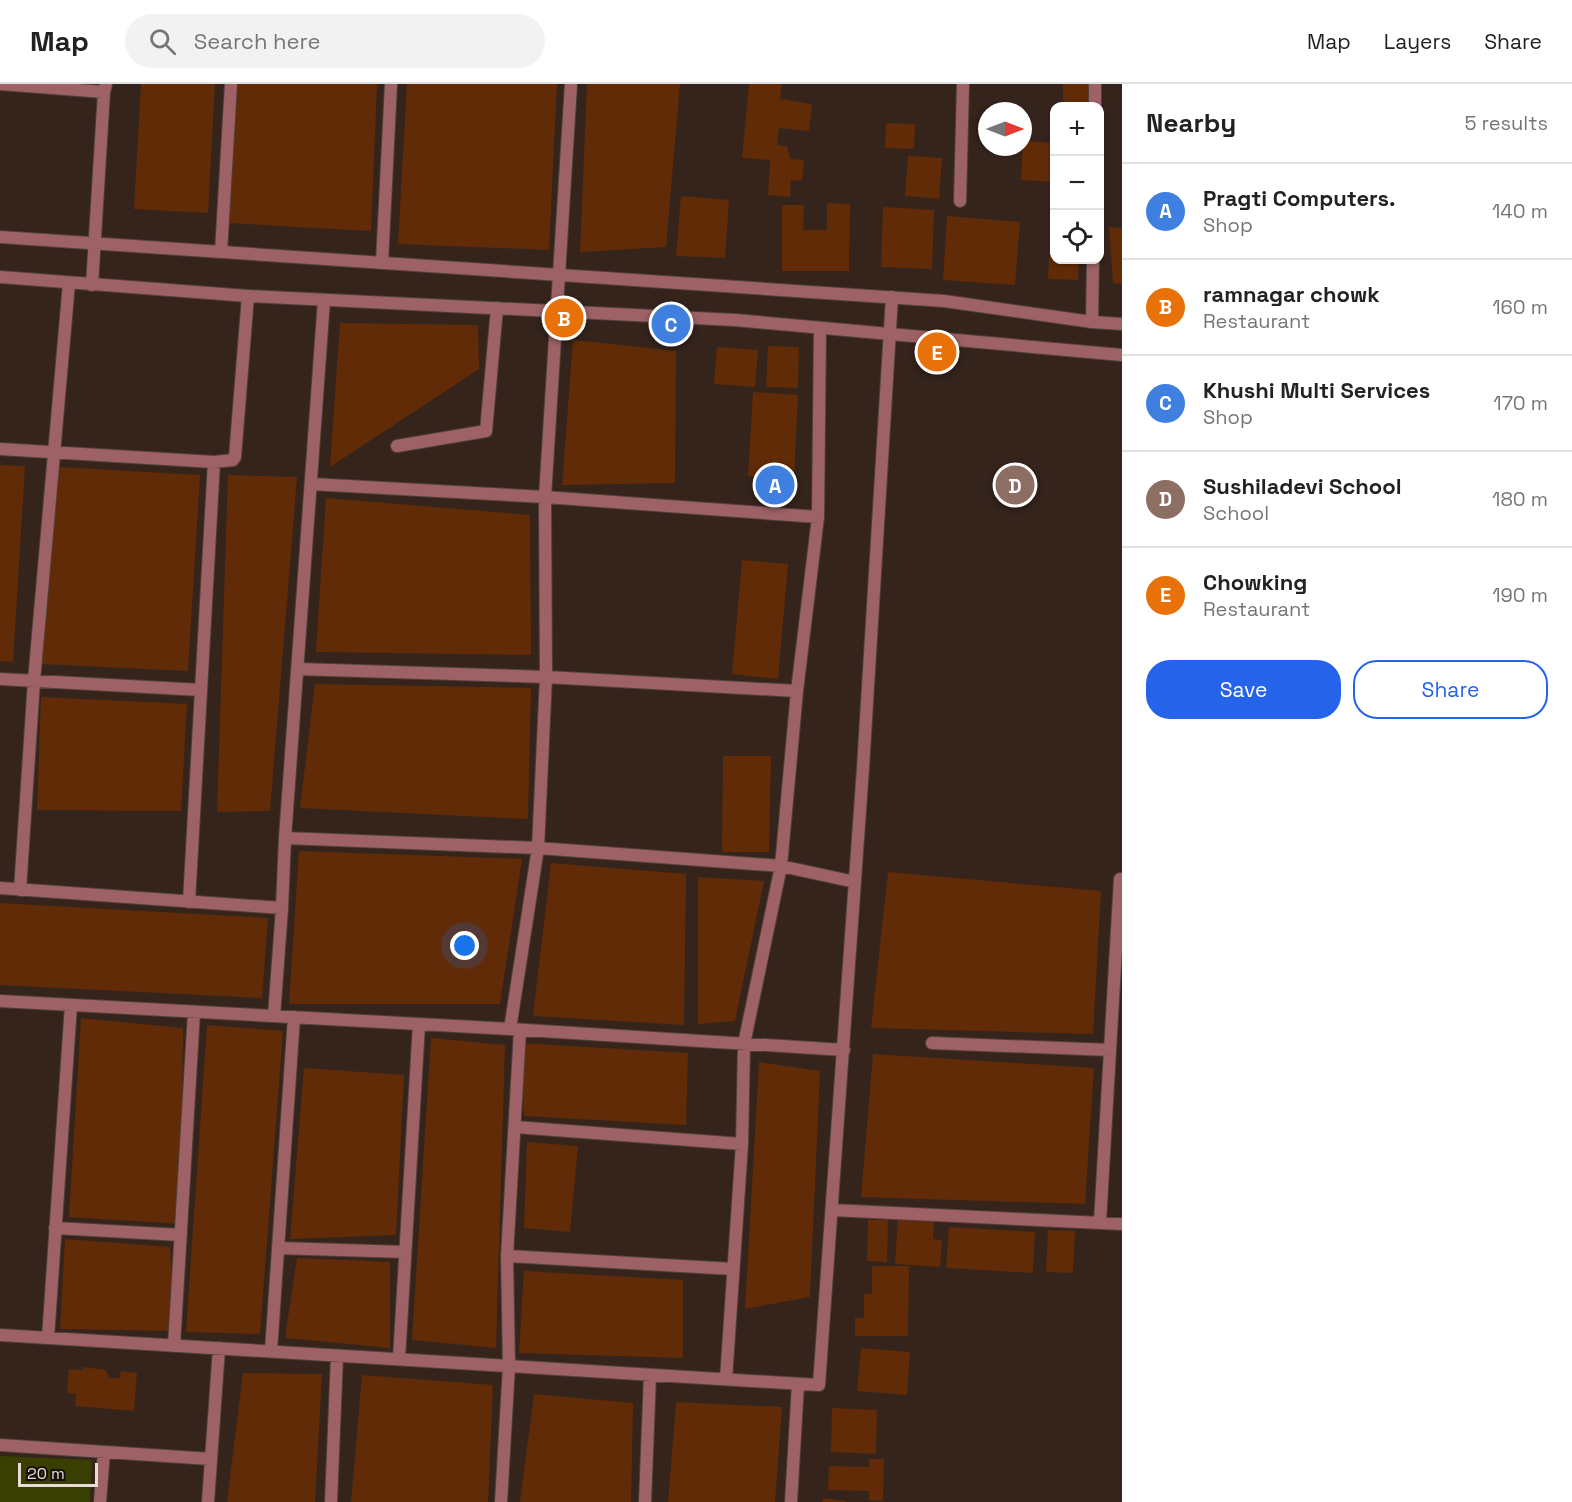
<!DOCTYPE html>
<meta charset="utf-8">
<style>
body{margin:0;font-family:"Space Grotesk",sans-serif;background:#f2f2f2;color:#222}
.controls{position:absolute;right:18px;top:18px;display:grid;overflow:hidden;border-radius:12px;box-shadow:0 2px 4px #0004}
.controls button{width:54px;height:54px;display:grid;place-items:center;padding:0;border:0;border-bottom:2px solid #e0e0e0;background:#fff;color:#222;font:30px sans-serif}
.compass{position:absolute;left:978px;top:18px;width:54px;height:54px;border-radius:50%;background:#fff;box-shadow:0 2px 4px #0004;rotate:90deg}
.scale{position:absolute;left:18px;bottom:15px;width:80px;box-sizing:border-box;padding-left:6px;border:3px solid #e7dcd6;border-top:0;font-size:16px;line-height:21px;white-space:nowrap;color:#e7dcd6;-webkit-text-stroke:4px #170f0c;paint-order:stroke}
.you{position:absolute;left:465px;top:862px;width:21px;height:21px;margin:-15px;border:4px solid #fff;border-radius:50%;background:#1a73e8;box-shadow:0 0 0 9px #1a73e833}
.badge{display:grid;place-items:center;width:39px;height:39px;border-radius:50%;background:#2563eb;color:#fff;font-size:20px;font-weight:700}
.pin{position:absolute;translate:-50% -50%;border:3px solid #fff;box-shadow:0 2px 6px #0006}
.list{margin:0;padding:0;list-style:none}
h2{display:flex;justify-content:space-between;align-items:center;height:78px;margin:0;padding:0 24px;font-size:26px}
h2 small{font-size:20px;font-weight:400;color:#767676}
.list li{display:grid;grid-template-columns:39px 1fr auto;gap:18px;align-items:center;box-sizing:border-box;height:96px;padding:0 24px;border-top:2px solid #e0e0e0}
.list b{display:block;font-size:22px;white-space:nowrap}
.list p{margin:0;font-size:20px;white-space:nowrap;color:#767676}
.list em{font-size:20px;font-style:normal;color:#767676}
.actions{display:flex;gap:12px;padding:18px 24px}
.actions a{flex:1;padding:14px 0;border:2px solid #2563eb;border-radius:24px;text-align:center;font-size:21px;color:#2563eb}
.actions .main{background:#2563eb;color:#fff}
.icon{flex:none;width:33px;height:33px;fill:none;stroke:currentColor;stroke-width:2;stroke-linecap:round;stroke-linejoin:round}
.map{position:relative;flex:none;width:1122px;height:1418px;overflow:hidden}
header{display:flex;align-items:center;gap:36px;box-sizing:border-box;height:84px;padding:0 30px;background:#fff;border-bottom:2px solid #e0e0e0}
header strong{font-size:28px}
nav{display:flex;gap:33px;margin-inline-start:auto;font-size:21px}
.search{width:420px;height:54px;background:#f2f2f2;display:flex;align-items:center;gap:15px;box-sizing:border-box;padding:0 21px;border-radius:33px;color:#767676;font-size:22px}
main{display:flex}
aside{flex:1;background:#fff}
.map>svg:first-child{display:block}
</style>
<header>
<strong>Map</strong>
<div class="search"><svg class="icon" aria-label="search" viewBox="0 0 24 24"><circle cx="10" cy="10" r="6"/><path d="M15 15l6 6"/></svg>Search here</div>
<nav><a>Map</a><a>Layers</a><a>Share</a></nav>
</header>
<main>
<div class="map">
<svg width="1122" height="1418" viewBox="0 0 1122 1418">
<rect width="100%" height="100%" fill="#35241c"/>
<path fill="#383f00" d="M0 1372 92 1376 90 1418H0Z"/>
<path fill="#612b07" d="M141 0H215L208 129 134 125Z
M235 0H377L371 147 227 139Z
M407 0H557L549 166 398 160Z
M587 0H680L666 163 580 168Z
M749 0H782L780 15 812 20 809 47 779 44 777 61 787 62 790 75 804 76 802 97 791 96 790 113 768 111 770 76 742 74Z
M1063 0H1089V22H1063Z
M886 39 915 40 914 65 885 64Z
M1023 57 1054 59V98L1021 96Z
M908 72 942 74 939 115 905 112Z
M681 112 729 116 725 174 676 172Z
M827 119 850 120 849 187H782V121H804L803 146H827Z
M883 123 934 126 932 185 881 183Z
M1051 127H1054V176H1079L1078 196 1048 195Z
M947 132 1020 138 1015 201 943 196Z
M1109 143 1122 144V200L1113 199Z
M340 239 478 241 479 285 330 383Z
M573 256 676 267 675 399 562 401Z
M768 262 799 263 798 304 766 303Z
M717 263 758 266 755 303 714 300Z
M753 308 798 311 794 394 748 392Z
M0 381 25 382 13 578 0 577Z
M58 383 200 391 188 587 40 580Z
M228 391 297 393 270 727 217 728Z
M326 414 530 431 531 571 316 568Z
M742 476 788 480 778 595 732 590Z
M315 600 531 604 528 735 300 724Z
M41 613 187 620 181 727 37 726Z
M723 672H771L769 768H722Z
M299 767 522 775 500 920H289Z
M551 779 686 790 684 941 533 932Z
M888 788 1101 807 1093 950 871 944Z
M698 793 764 797 735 937 698 940Z
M0 819 268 834 262 914 0 901Z
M81 934 183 944 181 1140 69 1133Z
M207 941 283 947 260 1250 186 1248Z
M431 954 505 961 496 1264 412 1256Z
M520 959 688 969 686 1041 524 1032Z
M873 970 1094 984 1085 1120 861 1113Z
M759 978 820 987 810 1213 745 1225Z
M304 984 404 991 396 1151 290 1155Z
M527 1058 578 1062 570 1148 524 1144Z
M898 1133 934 1135 933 1155 942 1156 940 1183 895 1180Z
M868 1136H888L887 1178 867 1177Z
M949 1143 1035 1148 1033 1189 946 1184Z
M1048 1146 1075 1147 1073 1189 1046 1188Z
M65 1155 170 1163 175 1247 60 1245Z
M297 1174 390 1178V1264L285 1254Z
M872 1182H909L908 1252H855V1234H864V1210H872Z
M524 1187 683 1196V1274L519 1269Z
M861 1264 910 1268 907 1311 857 1307Z
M83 1283 106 1286 109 1294H120L121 1287 137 1289 134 1327 75 1322 76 1310 67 1309 69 1285 83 1286Z
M243 1289 322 1290 315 1418H227Z
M362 1291 493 1301 488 1418H351Z
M534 1310 633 1319 631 1418H520Z
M676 1318 782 1323 775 1418H668Z
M832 1324 877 1326 876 1370 831 1368Z
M869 1375H884L883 1417 869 1416V1407L828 1406 829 1382 869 1383Z
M823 1414 845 1417V1418H822Z"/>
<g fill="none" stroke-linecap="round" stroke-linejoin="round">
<defs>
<path id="minor" d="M0 0 104 8
M1095 22V0
M960 117 963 0
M221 168 231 0
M382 179 391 0
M92 201 104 8 106 0
M1092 238 1093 176
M397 362 486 347 497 224
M0 365 214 378 233 376 235 373 248 212
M311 400 545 413 818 433
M298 585 546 593 797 607
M0 595 201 606
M285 754 538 764 781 782 855 798
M0 804 282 824
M20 806 34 597 69 199
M189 818 214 378
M0 917 510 945 844 966
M274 932 282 824 285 754 324 216
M510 945 538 764 546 593 545 413 571 0
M932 959 1110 966
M515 1043 742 1060
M832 1126 1122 1140
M1100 1138 1120 795
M55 1144 181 1151
M278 1164 405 1168
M507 1172 733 1185
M0 1251 819 1301 863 684 892 213
M48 1254 71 921
M174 1262 194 928
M271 1267 294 933
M399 1275 419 940
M726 1295 742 1060 744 960 781 782 797 607 818 433 820 244
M0 1361 211 1375
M100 1418 104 1368
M208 1418 219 1264
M331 1418 337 1272
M501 1418 509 1282 507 1172 520 946
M645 1418 650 1291
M791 1418 798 1300"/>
<path id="tertiary" d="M0 153 944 217 1092 238 1122 240
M0 193 248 212 735 236 1122 271"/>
</defs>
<use href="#minor" stroke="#51413a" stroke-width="14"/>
<use href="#tertiary" stroke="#51413a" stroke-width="14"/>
<use href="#minor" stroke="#9e6266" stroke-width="12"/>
<use href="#tertiary" stroke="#9e6266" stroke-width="12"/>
</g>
</svg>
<div class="controls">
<button>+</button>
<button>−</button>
<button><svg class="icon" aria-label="locate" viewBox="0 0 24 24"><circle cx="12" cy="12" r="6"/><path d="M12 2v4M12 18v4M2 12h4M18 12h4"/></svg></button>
</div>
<svg class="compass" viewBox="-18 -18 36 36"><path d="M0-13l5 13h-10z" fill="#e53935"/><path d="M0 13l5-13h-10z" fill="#767676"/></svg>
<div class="scale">20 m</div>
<div class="you"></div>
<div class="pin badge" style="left:775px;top:401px;background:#3f7fe0">A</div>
<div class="pin badge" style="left:564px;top:234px;background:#e8710a">B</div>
<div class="pin badge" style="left:671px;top:240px;background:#3f7fe0">C</div>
<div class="pin badge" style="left:1015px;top:401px;background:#8d6e63">D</div>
<div class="pin badge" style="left:937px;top:268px;background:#e8710a">E</div>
</div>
<aside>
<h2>Nearby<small>5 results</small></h2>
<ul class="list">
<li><span class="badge" style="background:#3f7fe0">A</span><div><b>Pragti Computers.</b><p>Shop</p></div><em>140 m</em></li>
<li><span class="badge" style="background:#e8710a">B</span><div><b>ramnagar chowk</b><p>Restaurant</p></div><em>160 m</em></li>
<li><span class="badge" style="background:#3f7fe0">C</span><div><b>Khushi Multi Services</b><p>Shop</p></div><em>170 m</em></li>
<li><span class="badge" style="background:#8d6e63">D</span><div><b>Sushiladevi School</b><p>School</p></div><em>180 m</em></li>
<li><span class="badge" style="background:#e8710a">E</span><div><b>Chowking</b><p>Restaurant</p></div><em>190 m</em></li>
</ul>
<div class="actions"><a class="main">Save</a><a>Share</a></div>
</aside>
</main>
